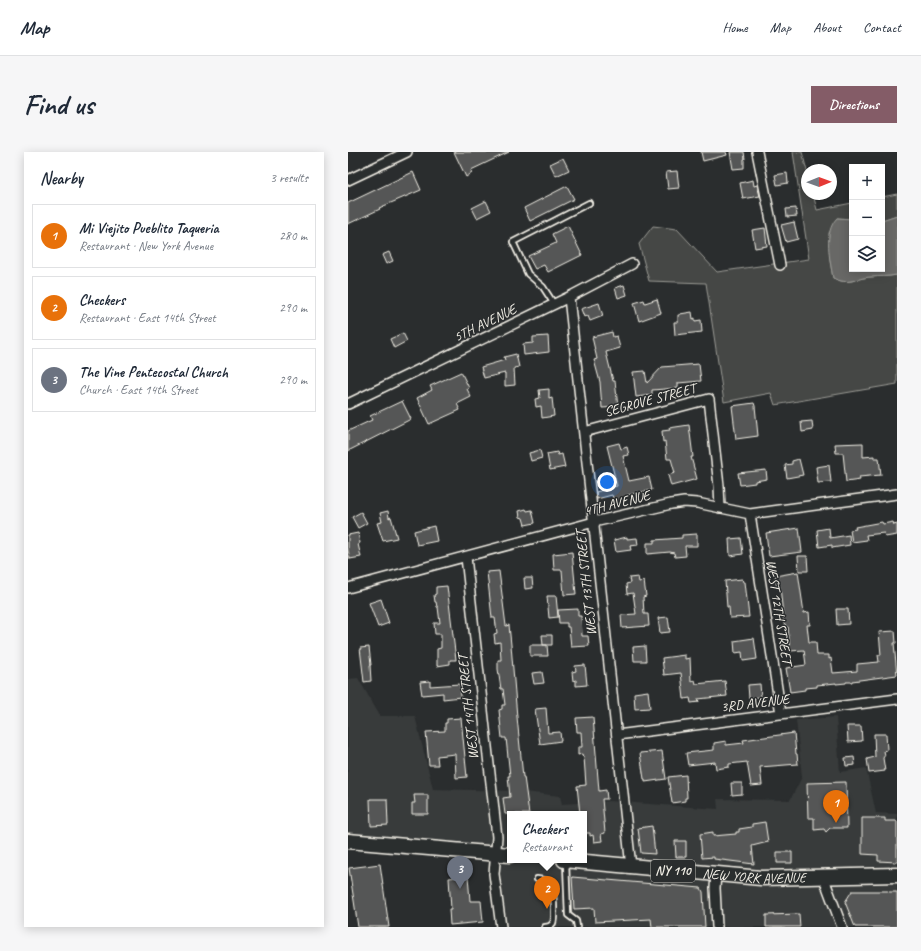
<!DOCTYPE html>
<meta charset="utf-8">
<style>
body{margin:0;font-family:Caveat,sans-serif;background:#f6f6f7;color:#1f2937}
.controls{position:absolute;right:12px;top:12px;display:grid;overflow:hidden;border-radius:0px;box-shadow:0 2px 10px #0003}
.controls button{width:36px;height:36px;display:grid;place-items:center;padding:0;border:0;border-bottom:1px solid #e0e1e3;background:#fff;color:#1f2937;font:20px sans-serif}
.compass{position:absolute;left:453px;top:12px;width:36px;height:36px;border-radius:50%;background:#fff;box-shadow:0 2px 10px #0003;rotate:89deg}
.you{position:absolute;left:259px;top:330px;width:14px;height:14px;margin:-10px;border:3px solid #fff;border-radius:50%;background:#1a73e8;box-shadow:0 0 0 6px #1a73e833}
.badge{display:grid;place-items:center;width:26px;height:26px;border-radius:50%;background:#845c67;color:#fff;font-size:13px;font-weight:700}
.pin{position:absolute;translate:-50% -33px;filter:drop-shadow(0 1px 2px #0008)}
.pin::after{content:'';position:absolute;top:21px;width:14px;height:12px;background:inherit;clip-path:polygon(0 0,100% 0,50% 100%)}
.popup{position:absolute;left:159px;top:659px;width:80px;height:52px;box-sizing:border-box;display:grid;place-content:center;border-radius:0px;background:#fff;filter:drop-shadow(0 1px 3px #0005);font-size:13px;white-space:nowrap;color:#747a83}
.popup b{font-size:15px;color:#1f2937}
.popup::after{content:'';position:absolute;left:50%;top:100%;margin-left:-8px;border:8px solid transparent;border-top-color:#fff}
.list{margin:0;padding:0;list-style:none}
h2{display:flex;justify-content:space-between;align-items:center;height:52px;margin:0;padding:0 16px;font-size:17px}
h2 small{font-size:13px;font-weight:400;color:#747a83}
.list li{display:grid;grid-template-columns:26px 1fr auto;gap:12px;align-items:center;box-sizing:border-box;height:64px;margin:0 8px 8px;padding:0 8px;border:1px solid #e0e1e3;border-radius:0px}
.list b{display:block;font-size:15px;white-space:nowrap}
.list p{margin:0;font-size:13px;white-space:nowrap;color:#747a83}
.list em{font-size:13px;font-style:normal;color:#747a83}
.icon{flex:none;width:22px;height:22px;fill:none;stroke:currentColor;stroke-width:2;stroke-linecap:round;stroke-linejoin:round}
.map{position:relative;flex:none;width:549px;height:775px;overflow:hidden;border-radius:0px}
header{display:flex;align-items:center;gap:24px;box-sizing:border-box;height:56px;padding:0 20px;background:#fff;border-bottom:1px solid #e0e1e3}
header strong{font-size:19px}
nav{display:flex;gap:22px;margin-inline-start:auto;font-size:14px}
.intro{display:flex;align-items:center;justify-content:space-between;box-sizing:border-box;height:96px;padding:0 24px}
h1{margin:0;font-size:28px}
.button{padding:10px 18px;border-radius:0px;background:#845c67;color:#fff;font-size:14px;font-weight:700}
main{display:flex;gap:24px;padding:0 24px}
aside{flex:1;background:#fff;border-radius:0px;box-shadow:0 2px 10px #0003}
.map>svg:first-child{display:block}
</style>
<header>
<strong>Map</strong>
<nav><a>Home</a><a>Map</a><a>About</a><a>Contact</a></nav>
</header>
<div class="intro"><h1>Find us</h1><a class="button">Directions</a></div>
<main>
<aside>
<h2>Nearby<small>3 results</small></h2>
<ul class="list">
<li><span class="badge" style="background:#e8710a">1</span><div><b>Mi Viejito Pueblito Taqueria</b><p>Restaurant · New York Avenue</p></div><em>280 m</em></li>
<li><span class="badge" style="background:#e8710a">2</span><div><b>Checkers</b><p>Restaurant · East 14th Street</p></div><em>290 m</em></li>
<li><span class="badge" style="background:#6b7280">3</span><div><b>The Vine Pentecostal Church</b><p>Church · East 14th Street</p></div><em>290 m</em></li>
</ul>
</aside>
<div class="map">
<svg width="549" height="775" viewBox="0 0 549 775">
<rect width="100%" height="100%" fill="#2a2d2e"/>
<filter id="ink" filterUnits="userSpaceOnUse"><feTurbulence type="fractalNoise" baseFrequency=".025" numOctaves="2"/><feDisplacementMap in="SourceGraphic" scale="8" xChannelSelector="R" yChannelSelector="G"/><feConvolveMatrix kernelMatrix="1 2 1 2 8 2 1 2 1" color-interpolation-filters="sRGB"/></filter>
<g filter="url(#ink)">
<path fill="#373a3a" fill-rule="evenodd" d="M10 526 32 564H67L85 637 168 639 212 644 214 652 261 649 370 657 369 647 442 648 454 625 448 568 488 565 492 620 518 616 528 661 549 662V775H156L149 722 151 699 0 685V527ZM162 662H236V708H162Z"/>
<path fill="#444645" stroke="#9c9c96" d="M445 0H454L459 19V42H465L469 58 504 51V67L489 66 481 81 482 109 485 126C501 134 507 126 523 125 532 124 539 125 549 123V232L427 253 423 241 376 250 358 131 301 129 291 92 305 74 329 77 369 120 461 107Z
M549 42V63L534 68V45Z"/>
<path fill="#676866" stroke="#9f9f9a" d="M549 63V123C539 125 532 124 523 125 507 126 501 134 485 126 482 108 475 80 489 66L504 67V117H534V68Z"/>
<path fill="#555756" stroke="#f4f1e8" d="M106 0H161L123 18 124 21 118 25Z
M353 0H378L379 3 355 9Z
M382 0H396L397 7H396V16L385 17Z
M215 6 221 18 208 24 202 12Z
M329 19 331 36 320 37 318 20Z
M65 20 73 38 31 56 32 57 0 72V51Z
M439 21 440 31 429 33 427 23Z
M405 28 406 34 409 33 412 44 395 47 392 31Z
M219 34 226 47 182 69 176 56Z
M138 49 143 59 129 66 124 56Z
M448 56 449 64 439 65 438 57Z
M446 70 450 87 438 90 433 73Z
M220 74 234 103 200 120 196 113 187 117 180 104 208 91 204 82Z
M417 76 419 94 407 96 404 78Z
M41 100 45 109 38 112 34 103Z
M276 133 279 143 270 146 267 136Z
M309 147 313 161 291 169 286 151 296 148 297 151Z
M251 151 255 164 242 169 240 164 236 165 233 157Z
M344 160 345 167 347 166V169L353 168 354 180 327 183 326 170H330V163H332V162Z
M264 180 265 185 269 184 272 196 258 200 265 229H267L270 255 254 256 252 230 246 208 249 207 244 185Z
M55 181 59 189 46 196 42 187Z
M200 184 201 200 176 203 175 192 185 191V185Z
M168 202 171 215 166 216 167 233 157 234V221L136 226 133 215 157 208 156 205Z
M351 212 353 229 330 231V236L304 238V243L288 245 285 220 297 219 299 231 314 215Z
M113 220 121 236 119 237 123 245 109 252 112 258 81 272 69 246 84 238 82 234Z
M201 237V247L204 246 206 264 194 266 193 254 188 255 187 247 192 246 191 238Z
M54 249 63 267 0 299V279L24 268 22 264Z
M406 251 407 254 410 284 388 287 384 254Z
M464 269 465 278 454 280 453 270Z
M341 273 345 305H343L349 327 323 334 320 323 327 321 323 307H319L317 289 315 290 314 279 322 278 321 276Z
M271 291 273 297 279 295 281 303 275 304 281 329 301 325 304 338 280 343 276 346V347L266 350 264 343 249 347 248 340 269 334 259 294Z
M515 291V305L526 304V306H531L533 323 511 325 512 328 498 330 495 301H488L487 292Z
M192 298 194 306 183 309 181 301Z
M209 300 210 303 214 302 217 315 202 318 199 302Z
M451 307 455 323 439 326 437 313 444 312V309Z
M481 313 483 330 470 331 468 315Z
M418 318 419 327 407 329V331L392 333 390 321Z
M178 357 179 359 184 358 187 371 177 373 175 366 172 365 171 359Z
M40 359 41 366 43 365 49 386 35 389 29 371 34 370 32 361Z
M13 360 19 371 10 376 4 365Z
M534 370 535 372 545 370 546 373 549 372V383L537 385 536 381 518 383 519 388 504 390 502 378 508 377 507 375Z
M86 374 89 389 69 393 66 379Z
M451 376 454 400 421 404 418 381Z
M481 376 482 386 501 383 502 393 484 396V393L471 395 469 378Z
M10 381 12 391 10 392 13 405 2 407 0 398V383Z
M349 382V394H337L338 404 327 405 326 401 322 400 299 402V391H306V388L334 386V383Z
M279 385V387L289 386 290 393 282 394 283 398 268 400 266 388Z
M393 386 395 402 382 404 381 387Z
M224 400 228 442 216 443 214 418H206L205 402Z
M450 404H459L460 419H451Z
M151 419 158 474 161 473 163 493 169 565 175 625H176L181 662H157L155 646 162 645 160 624H162L158 586H154L151 558 154 557V553H157L155 537H153L150 517V508H153L152 490 147 491 146 482 149 481 147 466H144L139 420Z
M450 420 456 461 461 460 462 473H459L461 490H468L469 503H481V507L483 506 485 521 509 519V512L531 510 530 503H533L531 480 547 479 548 491H546L549 523 504 529V530H498V531L488 532V531L469 533V535L457 536V538L442 540 438 516 458 513 456 498 442 499 440 475H438L437 472H436L432 435 429 436 427 424Z
M290 425 291 430 296 429 298 444 295 445 296 462H300L301 474 274 476 273 463 288 462 285 441 279 442 278 432 282 431 281 426Z
M176 426H184L185 436 177 437Z
M394 427 395 430H397L401 465 382 466 381 455H379L377 429Z
M99 434 108 508H102V512L89 514V497L93 496V482H87L86 471H92L90 455H89L88 450H87L86 443 88 442V435Z
M199 444H208L210 465 201 466Z
M33 447 41 471 30 475 21 451Z
M230 457V464H233L234 484H240L241 494 223 495 221 475H219V471H211L210 458Z
M488 457H500L501 472 489 473Z
M320 465 322 480 312 481 310 466Z
M194 483H204V493H195Z
M406 486 409 507 395 509 394 500 387 501 386 489Z
M182 493H199L200 504H182Z
M297 494 298 509H286L285 495Z
M21 495 23 513H22L23 529 16 530 12 496Z
M337 503V507L342 506 343 529 347 528 348 532 377 529 379 544 350 547 351 550 343 551 342 546 336 547 333 521 316 523 314 506Z
M237 513 239 533 228 534V528L225 529 224 520 228 519 227 514Z
M194 520 196 531 186 532 184 521Z
M82 529V534L112 532 113 545 95 547V541L74 543 72 530Z
M412 532 413 545 401 546 400 533Z
M300 539 302 556 287 557 286 541Z
M198 556 200 581 212 580 213 589 192 592 187 557Z
M245 565 251 639 258 638 259 647H254L257 681 253 682 254 689 246 690 245 683 242 684V681H236V662H232L229 634 238 633 236 605H235L234 602 230 603V595H234L233 580H229L228 566Z
M113 566 119 625 108 626 107 602 89 604 90 613H81L78 580 97 579V571H99V567Z
M499 574H513L514 589 500 590Z
M446 581 448 602H449L450 612 412 615 414 633 403 634 399 610 381 612V615L368 617 367 610 340 613 338 601 366 598V591L378 589V593L396 591 395 588Z
M526 582H538L539 598 536 599 537 603 535 606 537 619 521 621 519 607 527 605Z
M314 599 318 627 297 630V627H296L292 601Z
M506 605 507 613 498 614 497 606Z
M338 623 339 646H337V649L324 651 320 625Z
M498 630 499 676H482L478 680 476 677 466 678V666H460L459 631Z
M383 631H394V642L384 643Z
M66 643H80V662H64V651H67Z
M22 647H39L40 673 23 674Z
M514 666H537V669H549V710L530 709V703L514 702Z
M417 670 420 690 404 694 406 712 366 707V705L354 706 352 682 365 680V684L388 682V680H391V677L404 675V672Z
M304 674 307 702 293 701 290 676Z
M327 689H338V705H328Z
M429 700H444V711H429Z
M32 712 41 775H10L1 716Z
M120 724 122 749H133L135 770 102 773 101 757H103L101 726Z
M224 725 353 736 355 740 357 775H304L303 767 247 770 246 756 226 757Z
M504 739H540L541 740H549V775H507L497 750Z
M451 762 452 775H418V763Z"/>
<g fill="none" stroke-linecap="round" stroke-linejoin="round">
<defs>
<path id="service" d="M206 152 195 135 180 122 165 90 241 51
M218 711 220 763 228 769 229 775
M189 727C194 728 201 728 203 732 206 737 207 766 205 771 203 774 201 775 197 775"/>
<path id="minor" d="M409 0 432 113
M0 28 59 0
M221 145 283 715
M0 252 221 145 284 112
M236 280 361 247 371 334 372 356
M402 362 433 562
M118 405 149 685 146 722 153 775
M0 436 246 370 323 352 336 350 349 351 402 362 549 342
M269 583 549 547
M368 722 367 736 369 775
M475 724 494 775"/>
<g id="primary">
<path d="M0 689 162 703"/>
<path id="s1" d="M216 708 413 726 549 723"/>
</g>
</defs>
<use href="#service" stroke="#f4f1e8" stroke-width="8"/>
<use href="#minor" stroke="#f4f1e8" stroke-width="12"/>
<use href="#primary" stroke="#f4f1e8" stroke-width="17"/>
<use href="#service" stroke="#2a2d2e" stroke-width="4.5"/>
<use href="#minor" stroke="#2a2d2e" stroke-width="9"/>
<use href="#primary" stroke="#2a2d2e" stroke-width="14"/>
</g>
</g>
<g text-anchor="middle" dominant-baseline="central" stroke-width="3" stroke-linejoin="round" paint-order="stroke">
<rect fill="#2a2d2e" stroke="#b7b6b0" stroke-width="1" x="303" y="708" width="44" height="22" rx="3"/>
<g font-size="13" font-weight="bold" fill="#f4f1e8">
<text x="325" y="719">NY 110</text>
</g>
<g font-size="14" fill="#f4f1e8" stroke="#2a2d2e">
<text transform="translate(137 171) rotate(-26)">5TH AVENUE</text>
<text transform="translate(302 248) rotate(-15)">SEGROVE STREET</text>
<text transform="translate(269 351) rotate(-14)">4TH AVENUE</text>
<text transform="translate(238 431) rotate(-96)">WEST 13TH STREET</text>
<text transform="translate(431 460) rotate(81)">WEST 12TH STREET</text>
<text transform="translate(407 551) rotate(-7)">3RD AVENUE</text>
<text transform="translate(120 555) rotate(-96)">WEST 14TH STREET</text>
<text stroke="none"><textPath href="#s1" startOffset="191">NEW YORK AVENUE</textPath></text>
</g>
</g>
</svg>
<div class="controls">
<button>+</button>
<button>−</button>
<button><svg class="icon" aria-label="layers" viewBox="0 0 24 24"><path d="M12 4l9 5-9 5-9-5zM3 14l9 5 9-5"/></svg></button>
</div>
<svg class="compass" viewBox="-18 -18 36 36"><path d="M0-13l5 13h-10z" fill="#e53935"/><path d="M0 13l5-13h-10z" fill="#747a83"/></svg>
<div class="you"></div>
<div class="pin badge" style="left:488px;top:671px;background:#e8710a">1</div>
<div class="pin badge" style="left:199px;top:757px;background:#e8710a">2</div>
<div class="popup"><b>Checkers</b>Restaurant</div>
<div class="pin badge" style="left:112px;top:737px;background:#6b7280">3</div>
</div>
</main>
